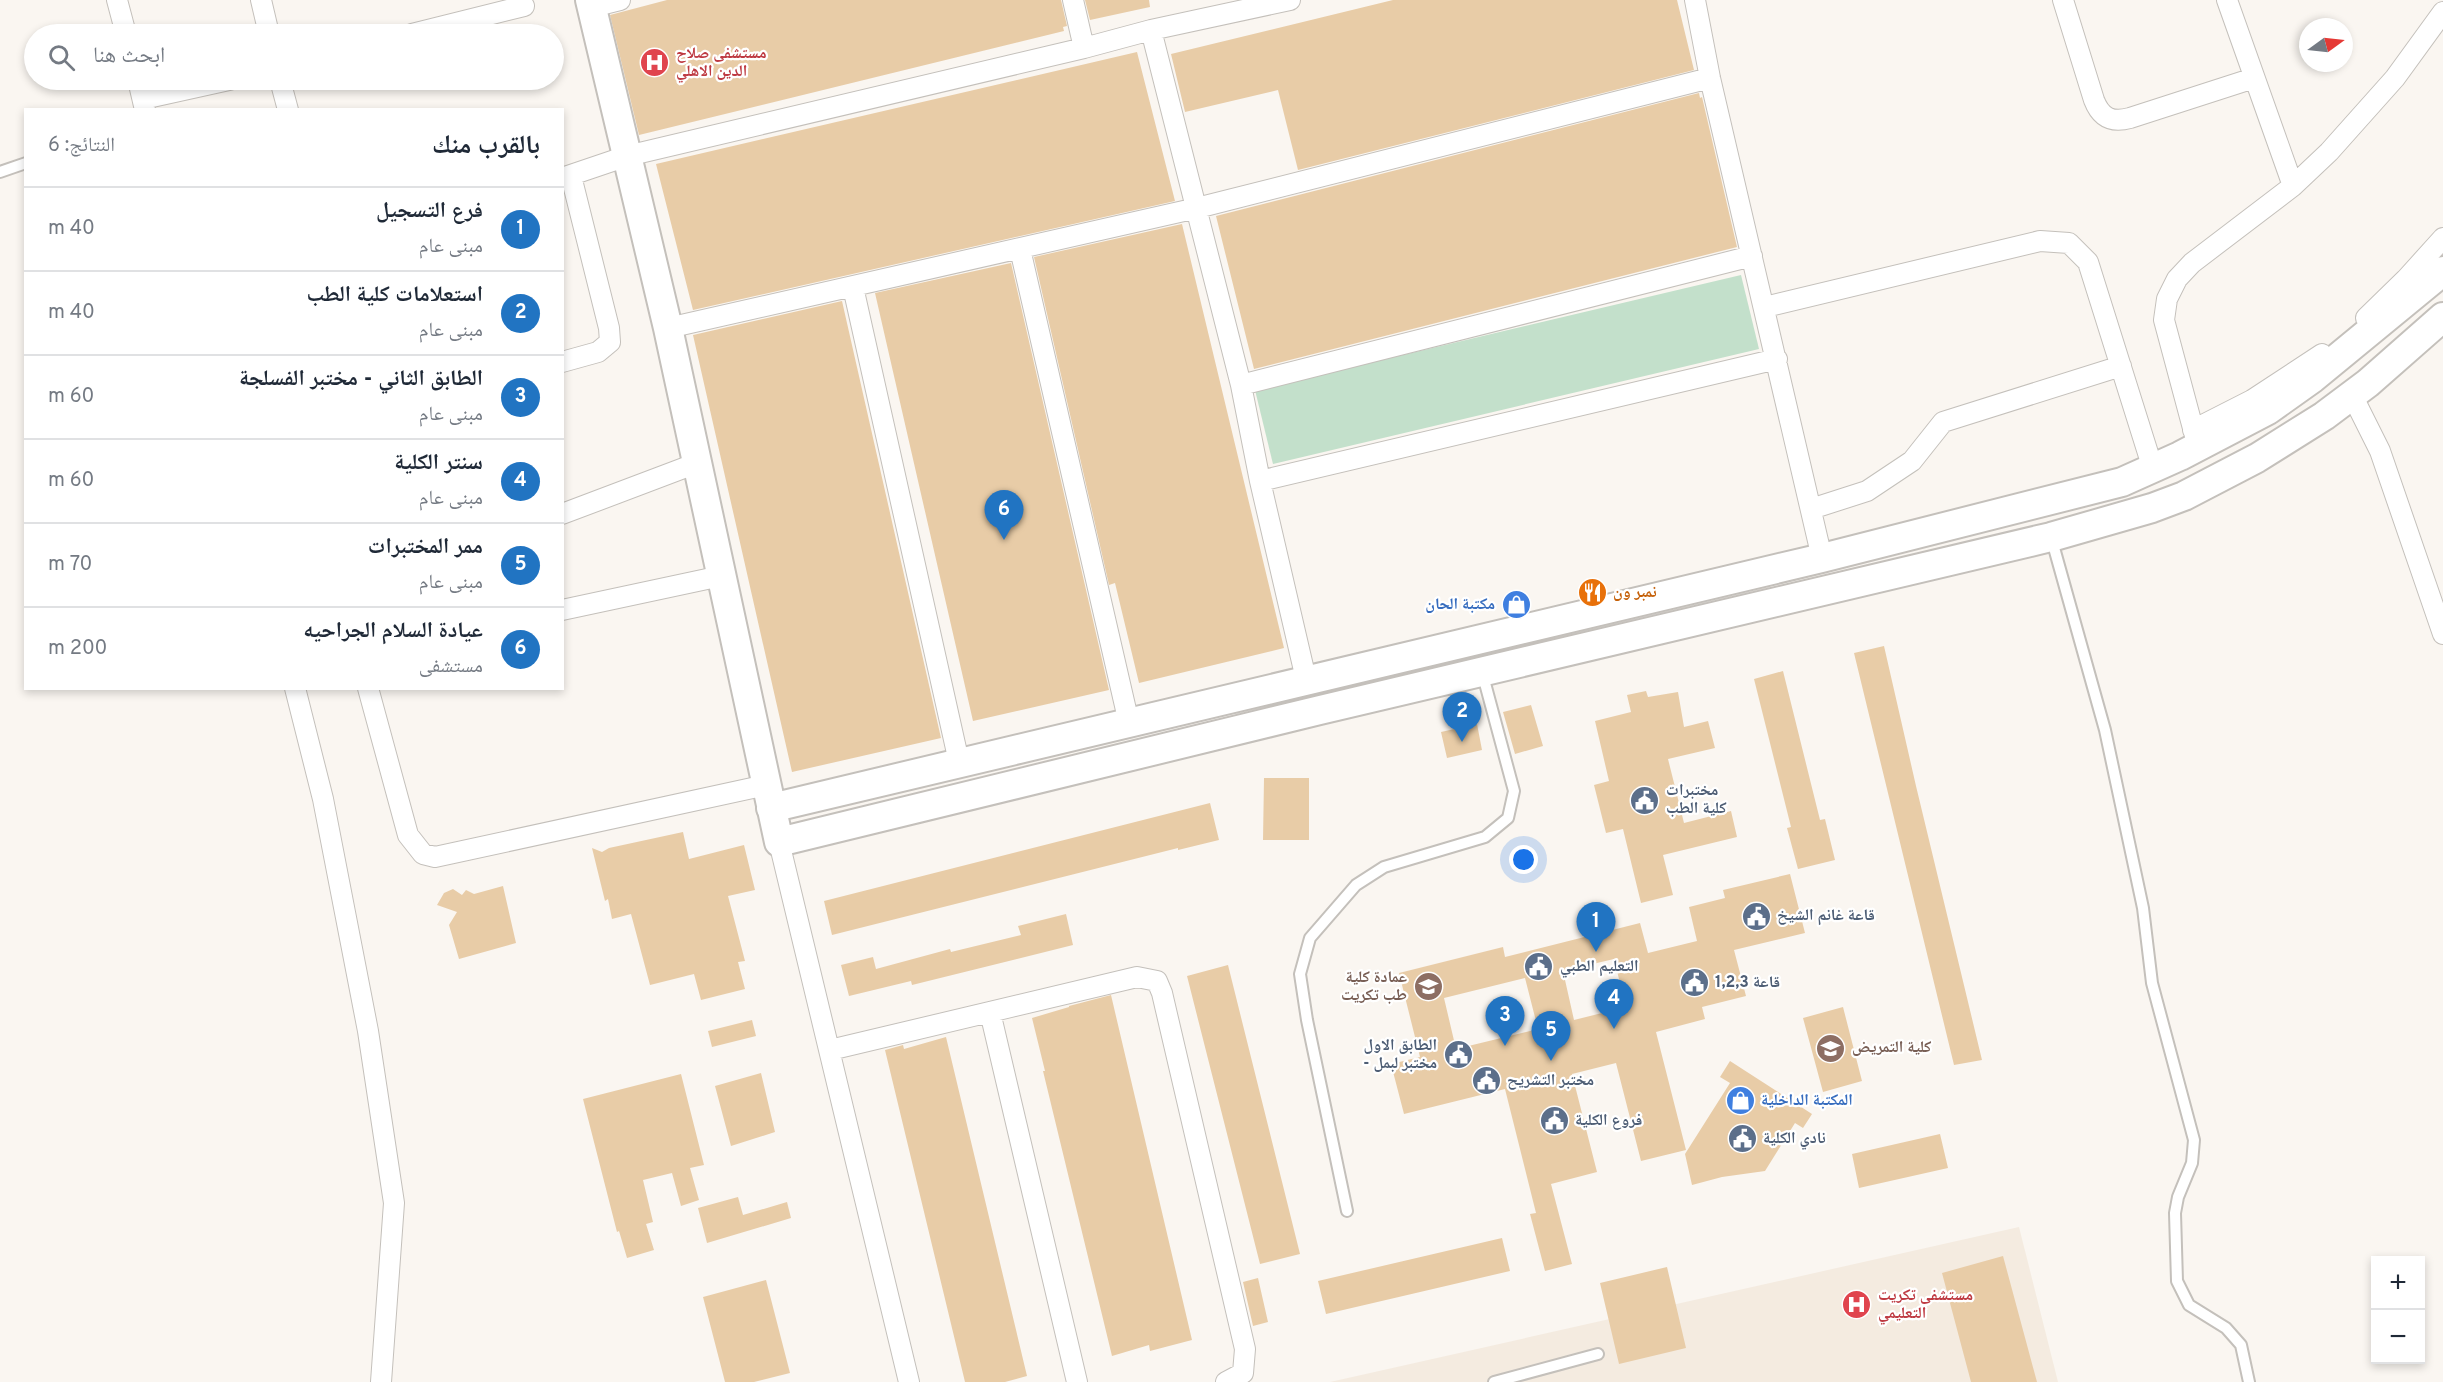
<!DOCTYPE html>
<html lang="ar">
<meta charset="utf-8">
<style>
body{margin:0;font-family:Overpass,"Noto Naskh Arabic",sans-serif;background:#f6f6f7;color:#1f2937;direction:rtl}
.controls{position:absolute;right:18px;bottom:18px;display:grid;overflow:hidden;border-radius:0px;box-shadow:0 3px 9px #0003}
.controls button{width:54px;height:54px;display:grid;place-items:center;padding:0;border:0;border-bottom:2px solid #e0e1e3;background:#fff;color:#1f2937;font:30px sans-serif}
.compass{position:absolute;left:2299px;top:18px;width:54px;height:54px;border-radius:50%;background:#fff;box-shadow:0 3px 9px #0003;rotate:75deg}
.you{position:absolute;left:1524px;top:860px;width:21px;height:21px;margin:-15px;border:4px solid #fff;border-radius:50%;background:#1a73e8;box-shadow:0 0 0 9px #1a73e833}
.badge{display:grid;place-items:center;width:39px;height:39px;border-radius:50%;background:#2174c2;color:#fff;font-size:20px;font-weight:700}
.pin{position:absolute;translate:-50% -50px;filter:drop-shadow(0 2px 3px #0008)}
.pin::after{content:'';position:absolute;top:32px;width:21px;height:18px;background:inherit;clip-path:polygon(0 0,100% 0,50% 100%)}
.list{margin:0;padding:0;list-style:none}
h2{display:flex;justify-content:space-between;align-items:center;height:78px;margin:0;padding:0 24px;font-size:26px}
h2 small{font-size:20px;font-weight:400;color:#747a83}
.list li{display:grid;grid-template-columns:39px 1fr auto;gap:18px;align-items:center;box-sizing:border-box;height:84px;padding:0 24px;border-top:2px solid #e0e1e3}
.list b{display:block;font-size:22px;white-space:nowrap}
.list p{margin:0;font-size:20px;white-space:nowrap;color:#747a83}
.list em{font-size:20px;font-style:normal;color:#747a83}
.icon{flex:none;width:33px;height:33px;fill:none;stroke:currentColor;stroke-width:2;stroke-linecap:round;stroke-linejoin:round}
.map{position:relative;flex:none;width:2443px;height:1382px;overflow:hidden;direction:ltr}
.search{position:absolute;background:#fff;box-shadow:0 3px 9px #0003;left:24px;top:24px;width:540px;height:66px;display:flex;align-items:center;gap:15px;box-sizing:border-box;padding:0 21px;border-radius:33px;color:#747a83;font-size:22px}
.panel{position:absolute;background:#fff;box-shadow:0 3px 9px #0003;left:24px;top:108px;width:540px;height:582px;border-radius:0px;direction:rtl}
.map>svg:first-child{display:block}
</style>
<div class="map">
<svg width="2443" height="1382" viewBox="0 0 2443 1382">
<rect width="100%" height="100%" fill="#faf6f1"/>
<path fill="#f4ebe0" d="M2019 1227 2058 1382H1330Z"/>
<path fill="#c3e0cb" d="M1741 275 1759 349 1273 464 1255 390Z"/>
<path fill="#e8cca7" fill-rule="evenodd" d="M667 0H1061L1067 26 1063 27 1064 31 639 135 610 15Z
M1085 0H1149L1150 7 1090 20Z
M1393 0H1677L1694 70 1298 170 1278 90 1185 112 1171 54Z
M1137 52 1175 201 693 310 656 164Z
M1699 93 1700 98 1702 97 1737 247 1254 369 1216 216Z
M1182 224 1284 648 1139 683 1115 583 1109 585 1034 257Z
M1011 263 1109 690 973 721 875 293Z
M842 301 941 738 792 772 693 335Z
M1884 646 1916 786 1982 1060 1954 1065 1854 653Z
M1783 671 1820 820 1825 819 1835 860 1798 869 1787 828 1791 827 1754 679Z
M1646 691 1648 697 1678 692 1684 727 1708 721 1715 748 1668 759 1684 823 1731 811 1737 837 1663 855 1673 895 1641 903 1623 829 1606 833 1594 785 1609 781 1595 721 1631 712 1627 695Z
M1531 705 1543 746 1515 754 1503 712Z
M1477 724 1482 750 1447 758 1441 732Z
M1264 778H1309V840H1263Z
M1210 803 1219 840 1178 850V848L832 935 824 901Z
M683 832 689 859 744 845 755 890 728 896 745 961 738 962 745 989 701 1000 694 974 650 985 631 914 612 919 608 899 605 901 592 848 602 852 609 848Z
M1790 874 1805 933 1734 950 1746 996 1702 1007 1705 1019 1656 1032 1686 1150 1641 1161 1616 1063 1572 1074 1597 1172 1551 1184 1572 1264 1545 1271 1530 1214 1536 1213 1505 1089 1404 1114 1391 1064 1420 1057 1399 973 1503 947 1505 957 1640 923 1648 953 1697 941 1689 907 1725 898 1723 890ZM1614 959 1626 1007 1574 1020 1563 971ZM1525 978 1538 1029 1456 1049 1444 998Z
M503 886 516 943 459 959 449 925 457 912 437 905 444 893 453 889 462 895 466 890 474 894Z
M1066 914 1073 945 912 985 911 981 849 996 841 965 873 957 876 969 950 949 951 952 1021 935 1018 926Z
M1228 965 1300 1254 1260 1264 1187 976Z
M1111 995 1192 1340 1150 1351 1149 1345 1112 1356 1043 1071H1045L1032 1018 1069 1007V1006Z
M1843 1007 1862 1081 1823 1092 1803 1018Z
M752 1020 756 1036 712 1047 708 1031Z
M946 1037 1027 1376 1005 1382H965L885 1050 903 1045 904 1049Z
M1730 1061 1812 1114 1803 1128 1795 1123 1765 1171 1722 1177 1692 1185 1685 1154 1730 1083 1720 1077Z
M761 1073 775 1132 731 1146 715 1086Z
M681 1074 704 1165 690 1168 699 1200 681 1206 672 1173 643 1180 653 1222 646 1224 654 1250 627 1258 619 1231 617 1232 583 1099Z
M1940 1134 1948 1168 1859 1188 1852 1154Z
M738 1197 743 1215 787 1202 791 1218 707 1243 698 1208Z
M1502 1238 1510 1271 1326 1314 1318 1281Z
M2003 1256 2037 1382H1971L1942 1273Z
M1667 1267 1686 1348 1619 1364 1600 1283Z
M1258 1278 1268 1322 1253 1326 1243 1282Z
M766 1280 790 1373 754 1382H725L703 1297Z"/>
<g fill="none" stroke-linecap="round" stroke-linejoin="round">
<defs>
<path id="lane" d="M0 172 26 163
M2051 537 2105 730 2143 908 2152 983 2194 1140 2192 1163 2178 1197 2175 1213 2177 1281 2189 1305 2226 1328 2241 1345 2249 1382
M1347 1211 1307 1020 1300 974 1310 938 1356 885 1384 867 1485 837 1508 818 1514 791 1482 672
M1494 1382 1598 1354"/>
<path id="street" d="M117 0 126 34
M261 0 269 34
M1073 0 1084 48
M1290 0 1151 30 1241 385 1260 481 1306 679
M1695 0 1710 78 1822 558
M2063 0 2094 100C2101 118 2112 123 2130 118L2254 78
M2227 0 2293 186
M592 7 620 0
M412 34 524 6
M138 80 145 110
M280 80 288 110
M143 99 229 80
M562 178 627 156 1084 48 1151 30
M1020 249 1129 723
M853 287 959 762
M1765 307 2040 241 2069 243 2088 262 2153 469
M2366 318 2406 279 2443 238
M668 328 1197 208 1710 78
M562 362 598 352 610 342 609 328 571 176
M1241 385 1752 256
M2352 395 2380 451 2443 634
M2193 430 2252 400 2322 354
M2198 447 2164 320 2167 299 2177 279 2192 263 2293 186 2329 152 2395 78 2443 12
M1260 481 1777 359
M1811 509 1867 491 1912 461 1943 422 2121 366
M562 514 697 463
M562 610 721 576
M295 688 323 799 368 1031 394 1203 381 1382
M368 688 408 835 423 854 435 857 766 785
M779 842 909 1382
M990 1012 1077 1382
M830 1050 1137 977 1157 981 1162 993 1245 1349 1243 1373 1226 1382"/>
<path id="secondary" d="M590 0 668 328 779 842 1320 710 2051 537 2152 508 2184 496 2257 458 2324 416 2368 383 2443 317
M771 808 1822 558 2122 482 2180 456 2268 410 2313 378 2443 271"/>
</defs>
<use href="#lane" stroke="#c4c0bb" stroke-width="14"/>
<use href="#street" stroke="#c4c0bb" stroke-width="22"/>
<use href="#secondary" stroke="#c4c0bb" stroke-width="32"/>
<use href="#lane" stroke="#fff" stroke-width="10"/>
<use href="#street" stroke="#fff" stroke-width="20"/>
<use href="#secondary" stroke="#fff" stroke-width="28"/>
</g>
<defs>
<symbol id="hospital-disc" viewBox="-11 -11 22 22"><circle r="9.5" fill="#e0444e" stroke="#fff"/><path d="M-5-5h3v3.5h4V-5h3V5h-3V1.5h-4V5h-3Z" fill="#fff"/></symbol>
<symbol id="restaurant-disc" viewBox="-11 -11 22 22"><circle r="9.5" fill="#e8710a" stroke="#fff"/><path d="M-5-6h1v4h1v-4h1v4h1v-4h1v5L-1.5 .5V6h-2V.5L-5-1ZM5-6V6H3V1.5H1.5Q1.5-4 5-6Z" fill="#fff"/></symbol>
<symbol id="shop-disc" viewBox="-11 -11 22 22"><circle r="9.5" fill="#3f7fe0" stroke="#fff"/><path d="M-5-2.5h2.3a2.7 3.5 0 0 1 5.4 0H5L5.5 6h-11ZM-1.5-2.5h3a1.5 2.3 0 0 0-3 0Z" fill="#fff"/></symbol>
<symbol id="civic-disc" viewBox="-11 -11 22 22"><circle r="9.5" fill="#5c6f8a" stroke="#fff"/><path d="M-.6-6.5H3V-4.5H.6V-3L4-1V1h2V6H-6V1h2V-1L-.6-3ZM-1.2 2.5V6h2.4V2.5Z" fill="#fff"/></symbol>
<symbol id="university-disc" viewBox="-11 -11 22 22"><circle r="9.5" fill="#8d6e63" stroke="#fff"/><path d="M0-5L7-2L0 1L-7-2ZM-4 1L0 2.5L4 1V4Q0 6-4 4Z" fill="#fff"/></symbol>
</defs>
<g fill-rule="evenodd">
<use href="#hospital-disc" x="638" y="46" width="33" height="33"/>
<use href="#restaurant-disc" x="1576" y="576" width="33" height="33"/>
<use href="#shop-disc" x="1500" y="588" width="33" height="33"/>
<use href="#civic-disc" x="1628" y="784" width="33" height="33"/>
<use href="#civic-disc" x="1740" y="900" width="33" height="33"/>
<use href="#civic-disc" x="1522" y="950" width="33" height="33"/>
<use href="#civic-disc" x="1678" y="966" width="33" height="33"/>
<use href="#university-disc" x="1412" y="970" width="33" height="33"/>
<use href="#university-disc" x="1814" y="1032" width="33" height="33"/>
<use href="#civic-disc" x="1442" y="1038" width="33" height="33"/>
<use href="#civic-disc" x="1470" y="1064" width="33" height="33"/>
<use href="#shop-disc" x="1724" y="1084" width="33" height="33"/>
<use href="#civic-disc" x="1538" y="1104" width="33" height="33"/>
<use href="#civic-disc" x="1726" y="1122" width="33" height="33"/>
<use href="#hospital-disc" x="1840" y="1288" width="33" height="33"/>
</g>
<g text-anchor="middle" dominant-baseline="central" stroke-width="4.5" stroke-linejoin="round" paint-order="stroke">
<g font-size="16" font-weight="bold" fill="#be3a42" stroke="#fff" text-anchor="start">
<text x="676" y="54">مستشفى صلاح<tspan x="676" dy="18">الدين الاهلي</tspan></text>
<text x="1878" y="1296">مستشفى تكريت<tspan x="1878" dy="18">التعليمي</tspan></text>
</g>
<g font-size="16" font-weight="bold" fill="#c56008" stroke="#fff" text-anchor="start">
<text x="1613" y="593">نمبر ون</text>
</g>
<g font-size="16" font-weight="bold" fill="#366cbe" stroke="#fff" text-anchor="end">
<text x="1495" y="605">مكتبة الحان</text>
<text x="1761" y="1101" text-anchor="start">المكتبة الداخلية</text>
</g>
<g font-size="16" font-weight="bold" fill="#4e5e75" stroke="#fff" text-anchor="start">
<text x="1666" y="791">مختبرات<tspan x="1666" dy="18">كلية الطب</tspan></text>
<text x="1777" y="916">قاعة غانم الشيخ</text>
<text x="1560" y="967">التعليم الطبي</text>
<text x="1715" y="983">قاعة 1,2,3</text>
<text x="1437" y="1046" text-anchor="end">الطابق الاول<tspan x="1437" dy="18">- مختبر لبمل</tspan></text>
<text x="1507" y="1081">مختبر التشريح</text>
<text x="1575" y="1121">فروع الكلية</text>
<text x="1763" y="1139">نادي الكلية</text>
</g>
<g font-size="16" font-weight="bold" fill="#785e54" stroke="#fff" text-anchor="end">
<text x="1407" y="978">عمادة كلية<tspan x="1407" dy="18">طب تكريت</tspan></text>
<text x="1852" y="1048" text-anchor="start">كلية التمريض</text>
</g>
</g>
</svg>
<div class="controls">
<button>+</button>
<button>−</button>
</div>
<svg class="compass" viewBox="-18 -18 36 36"><path d="M0-13l5 13h-10z" fill="#e53935"/><path d="M0 13l5-13h-10z" fill="#747a83"/></svg>
<div class="you"></div>
<div class="pin badge" style="left:1596px;top:952px">1</div>
<div class="pin badge" style="left:1462px;top:742px">2</div>
<div class="pin badge" style="left:1505px;top:1046px">3</div>
<div class="pin badge" style="left:1614px;top:1029px">4</div>
<div class="pin badge" style="left:1551px;top:1061px">5</div>
<div class="pin badge" style="left:1004px;top:540px">6</div>
<div class="search"><svg class="icon" aria-label="search" viewBox="0 0 24 24"><circle cx="10" cy="10" r="6"/><path d="M15 15l6 6"/></svg>ابحث هنا</div>
<section class="panel">
<h2>بالقرب منك<small>النتائج: 6</small></h2>
<ul class="list">
<li><span class="badge">1</span><div><b>فرع التسجيل</b><p>مبنى عام</p></div><em>40 m</em></li>
<li><span class="badge">2</span><div><b>استعلامات كلية الطب</b><p>مبنى عام</p></div><em>40 m</em></li>
<li><span class="badge">3</span><div><b>الطابق الثاني - مختبر الفسلجة</b><p>مبنى عام</p></div><em>60 m</em></li>
<li><span class="badge">4</span><div><b>سنتر الكلية</b><p>مبنى عام</p></div><em>60 m</em></li>
<li><span class="badge">5</span><div><b>ممر المختبرات</b><p>مبنى عام</p></div><em>70 m</em></li>
<li><span class="badge">6</span><div><b>عيادة السلام الجراحيه</b><p>مستشفى</p></div><em>200 m</em></li>
</ul>
</section>
</div>
